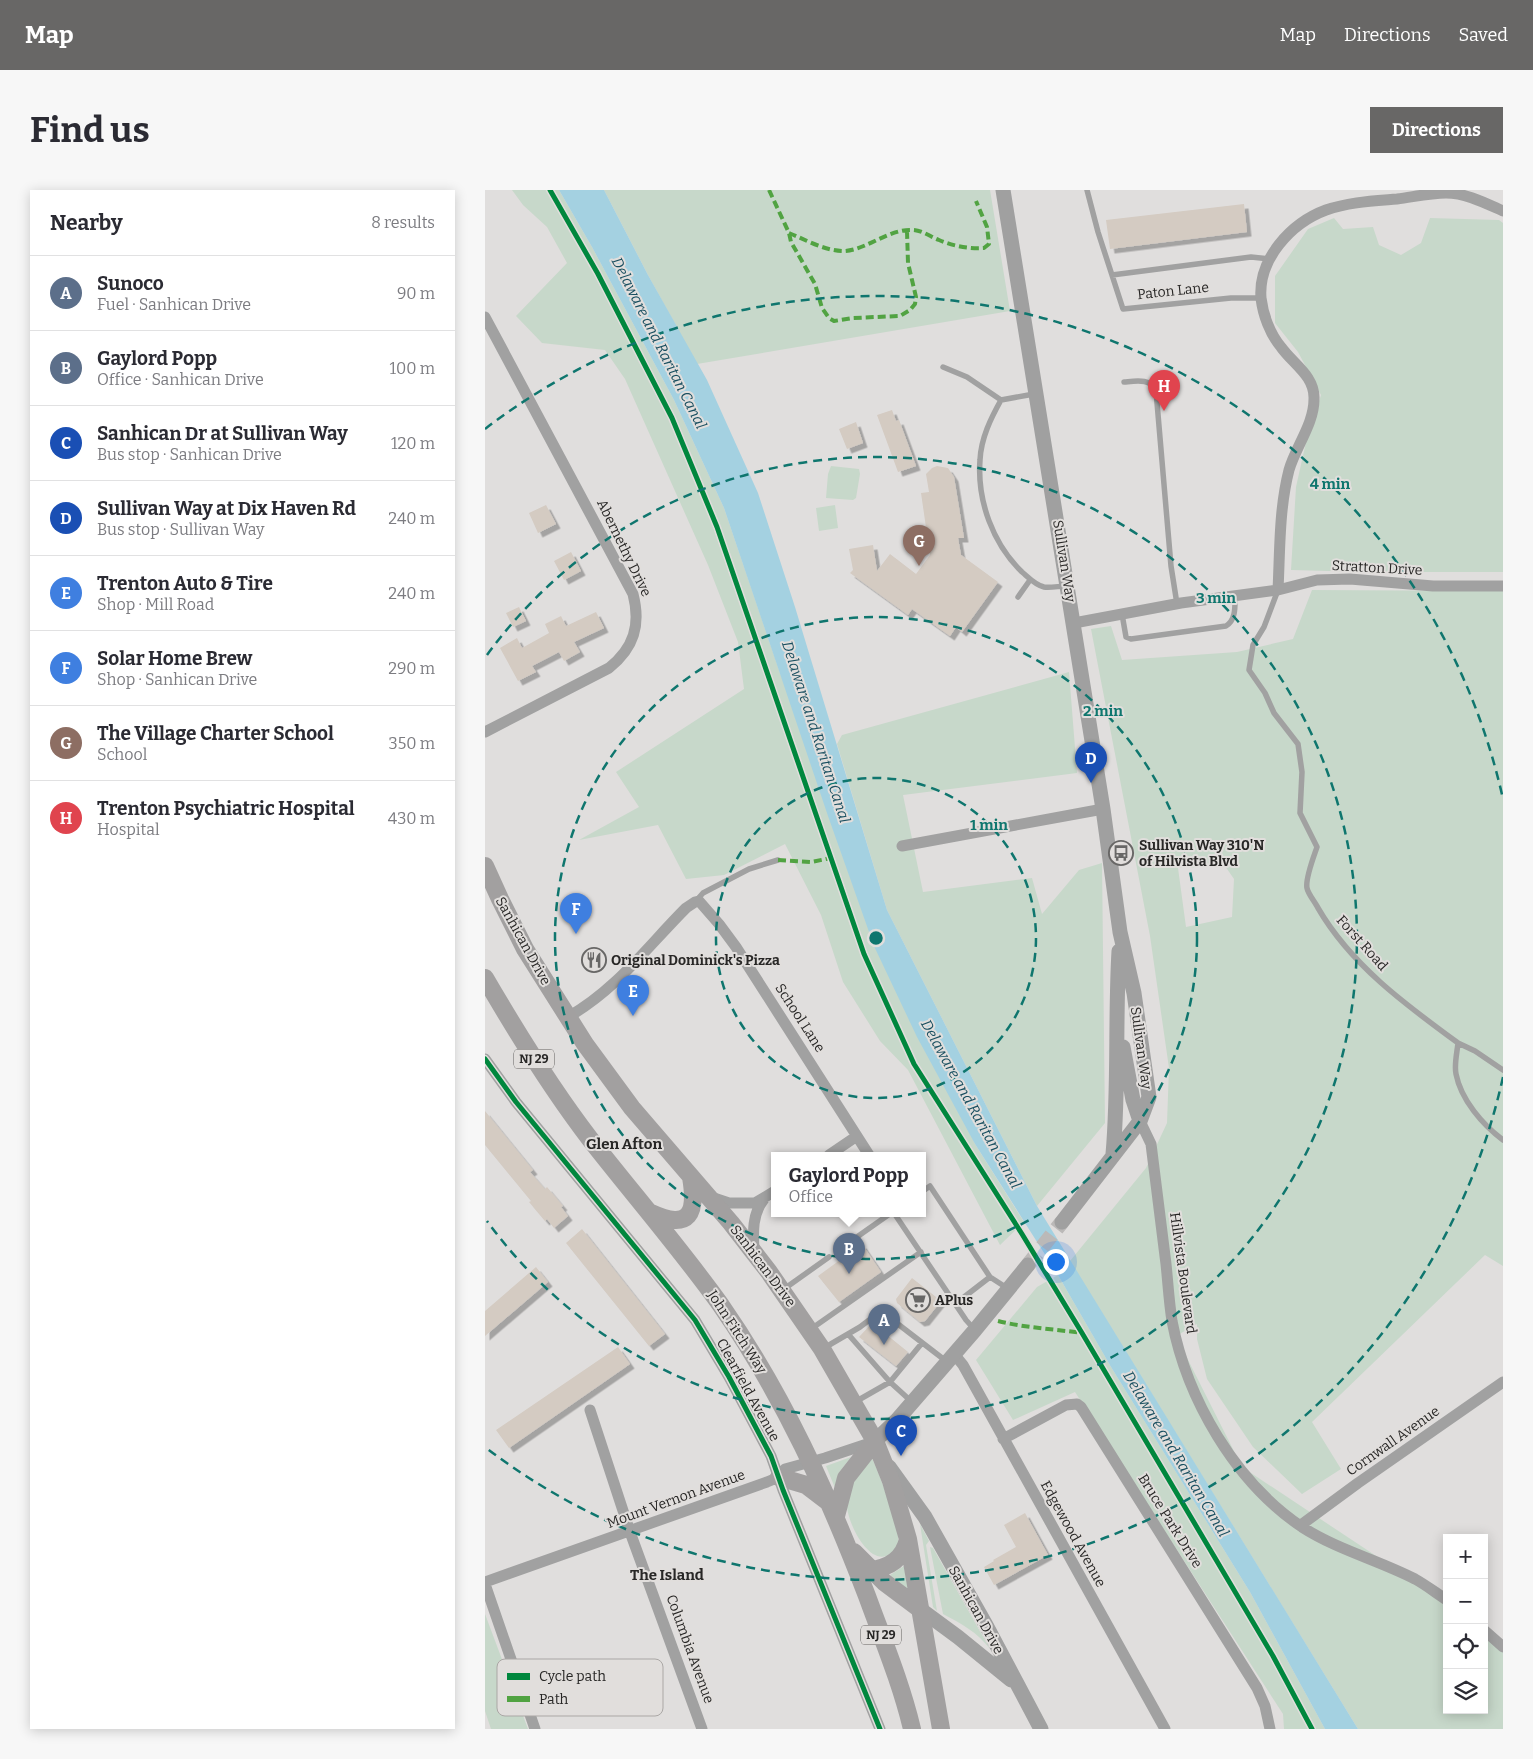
<!DOCTYPE html>
<meta charset="utf-8">
<style>
body{margin:0;font-family:Bitter,serif;background:#f7f7f7;color:#2b2b33}
.controls{position:absolute;right:15px;bottom:15px;display:grid;overflow:hidden;border-radius:0px;box-shadow:0 2px 12px #0003}
.controls button{width:45px;height:45px;display:grid;place-items:center;padding:0;border:0;border-bottom:1px solid #e1e1e2;background:#fff;color:#2b2b33;font:25px sans-serif}
.you{position:absolute;left:570px;top:1071px;width:18px;height:18px;margin:-12px;border:4px solid #fff;border-radius:50%;background:#1a73e8;box-shadow:0 0 0 8px #1a73e833}
.badge{display:grid;place-items:center;width:32px;height:32px;border-radius:50%;background:#686766;color:#fff;font-size:16px;font-weight:700}
.pin{position:absolute;translate:-50% -41px;filter:drop-shadow(0 1px 2px #0008)}
.pin::after{content:'';position:absolute;top:26px;width:18px;height:15px;background:inherit;clip-path:polygon(0 0,100% 0,50% 100%)}
.popup{position:absolute;left:286px;top:962px;width:155px;height:65px;box-sizing:border-box;display:grid;place-content:center;border-radius:0px;background:#fff;filter:drop-shadow(0 1px 4px #0005);font-size:16px;white-space:nowrap;color:#7c7c81}
.popup b{font-size:19px;color:#2b2b33}
.popup::after{content:'';position:absolute;left:50%;top:100%;margin-left:-10px;border:10px solid transparent;border-top-color:#fff}
.list{margin:0;padding:0;list-style:none}
h2{display:flex;justify-content:space-between;align-items:center;height:65px;margin:0;padding:0 20px;font-size:21px}
h2 small{font-size:16px;font-weight:400;color:#7c7c81}
.list li{display:grid;grid-template-columns:32px 1fr auto;gap:15px;align-items:center;box-sizing:border-box;height:75px;padding:0 20px;border-top:1px solid #e1e1e2}
.list b{display:block;font-size:19px;white-space:nowrap}
.list p{margin:0;font-size:16px;white-space:nowrap;color:#7c7c81}
.list em{font-size:16px;font-style:normal;color:#7c7c81}
.icon{flex:none;width:28px;height:28px;fill:none;stroke:currentColor;stroke-width:2;stroke-linecap:round;stroke-linejoin:round}
.map{position:relative;flex:none;width:1018px;height:1539px;overflow:hidden;border-radius:0px}
header{display:flex;align-items:center;gap:30px;box-sizing:border-box;height:70px;padding:0 25px;background:#686766;color:#fff}
header strong{font-size:24px}
nav{display:flex;gap:28px;margin-inline-start:auto;font-size:18px}
.intro{display:flex;align-items:center;justify-content:space-between;box-sizing:border-box;height:120px;padding:0 30px}
h1{margin:0;font-size:35px}
.button{padding:12px 22px;border-radius:0px;background:#686766;color:#fff;font-size:18px;font-weight:700}
main{display:flex;gap:30px;padding:0 30px}
aside{flex:1;background:#fff;border-radius:0px;box-shadow:0 2px 12px #0003}
.map>svg:first-child{display:block}
</style>
<header>
<strong>Map</strong>
<nav><a>Map</a><a>Directions</a><a>Saved</a></nav>
</header>
<div class="intro"><h1>Find us</h1><a class="button">Directions</a></div>
<main>
<aside>
<h2>Nearby<small>8 results</small></h2>
<ul class="list">
<li><span class="badge" style="background:#5c6f8a">A</span><div><b>Sunoco</b><p>Fuel · Sanhican Drive</p></div><em>90 m</em></li>
<li><span class="badge" style="background:#5c6f8a">B</span><div><b>Gaylord Popp</b><p>Office · Sanhican Drive</p></div><em>100 m</em></li>
<li><span class="badge" style="background:#1a4fb4">C</span><div><b>Sanhican Dr at Sullivan Way</b><p>Bus stop · Sanhican Drive</p></div><em>120 m</em></li>
<li><span class="badge" style="background:#1a4fb4">D</span><div><b>Sullivan Way at Dix Haven Rd</b><p>Bus stop · Sullivan Way</p></div><em>240 m</em></li>
<li><span class="badge" style="background:#3f7fe0">E</span><div><b>Trenton Auto &amp; Tire</b><p>Shop · Mill Road</p></div><em>240 m</em></li>
<li><span class="badge" style="background:#3f7fe0">F</span><div><b>Solar Home Brew</b><p>Shop · Sanhican Drive</p></div><em>290 m</em></li>
<li><span class="badge" style="background:#8d6e63">G</span><div><b>The Village Charter School</b><p>School</p></div><em>350 m</em></li>
<li><span class="badge" style="background:#e0444e">H</span><div><b>Trenton Psychiatric Hospital</b><p>Hospital</p></div><em>430 m</em></li>
</ul>
</aside>
<div class="map">
<svg width="1018" height="1539" viewBox="0 0 1018 1539">
<defs>
<filter id="shadow"><feDropShadow dx="4.5" dy="4.5" stdDeviation="0" flood-color="#0004"/></filter>
</defs>
<rect width="100%" height="100%" fill="#e0dedd"/>
<path fill="#c7d8ca" fill-rule="evenodd" d="M27 0H74L107 57 189 210 239 318 295 483 490 954 539 1032 515 1055 423 880 395 851 358 792 336 725 300 654 239 685 201 689 173 635 94 650 154 617 131 582 259 499 253 452 223 375 140 189 120 160 57 153 31 126 82 73 62 37 38 15Z
M119 0H505L525 121 212 174 163 85Z
M849 28 858 39 888 37 894 55 916 65 936 53 945 28 1014 30 1018 33V382H882L806 380 811 297 821 252 836 205 813 162 790 133V86L823 39Z
M346 276 374 279 375 284 371 308 368 310 341 308 343 284Z
M350 315 353 338 334 341 331 318Z
M827 400 1018 401V1076L1000 1065 827 1232 856 1279 817 1304 768 1257 722 1189 712 1149V1134L691 1146 757 1277 962 1413V1520H999V1438L1018 1451V1539H873L585 1071 661 978 682 933 684 878 665 746 606 439 626 436 637 470 752 462 808 449ZM740 676 749 689 747 727 701 737 693 678Z
M584 482 592 583 418 605 438 702 547 688 557 724 594 680 617 673 620 933 552 1016 402 720 352 554 357 545Z
M573 1085 626 1177 765 1402 840 1539H799L798 1524 590 1202 528 1230 491 1170 552 1097Z
M366 1267 353 1284 350 1298 341 1276Z
M387 1268C396 1288 403 1308 409 1329 411 1336 414 1344 413 1352 413 1357 409 1361 405 1364 384 1379 359 1328 362 1310 365 1293 377 1281 387 1268Z
M435 1334 444 1351 441 1355 452 1421 448 1417Z
M445 1357 448 1358 505 1459C492 1442 477 1434 458 1424Z
M419 1376 423 1400 405 1385Z
M0 1424 43 1539H6L0 1521Z"/>
<path fill="#a4d1e1" d="M74 0H119L163 85 222 190 273 303 310 417 402 720 552 1016 873 1539H840L765 1402 626 1177 573 1085 490 954 432 847 389 756 343 626 239 318 189 210 107 57Z"/>
<path fill="#d4cbc2" filter="url(#shadow)" d="M759 14 762 42 625 59 621 30Z
M407 220 411 231 414 230 431 276 413 282 392 225Z
M371 232 378 253 362 259 354 239Z
M452 276 463 278 469 287 479 348H473L476 365 513 392 477 442 471 437 465 446 427 419 423 425 365 383 368 380 364 359 388 355 392 381 405 364 431 384 445 365 436 303 444 302 441 284 447 278Z
M61 315 71 334 53 343 44 323Z
M86 362 96 381 79 390 69 371Z
M34 417 41 431 28 437 21 423Z
M111 422 119 438 89 452 95 462 79 471 74 462 47 476 51 482 33 491 15 458 32 448 37 458 64 443 60 434 76 426 81 436Z
M0 921 48 980 45 982 60 999 62 997 78 1016 76 1017 83 1026 69 1038 62 1029 60 1031 44 1012 46 1011 0 955Z
M97 1039 180 1144 164 1156 81 1053Z
M377 1054 396 1082 354 1112 333 1086Z
M51 1077 63 1092 0 1146V1121Z
M427 1088 456 1111 440 1131 435 1132 412 1113 411 1109Z
M387 1133 423 1162 411 1176 374 1147Z
M133 1157 145 1174 24 1258 11 1240Z
M540 1323 563 1365 509 1395 499 1377 509 1371 508 1370 531 1357 519 1335Z"/>
<g fill="none" stroke-linecap="round" stroke-linejoin="round">
<path stroke="#bbb9b8" stroke-width="15" stroke-dasharray="15 8" stroke-linecap="butt" d="M543 1075 577 1032"/>
<path stroke="#a1a1a1" stroke-width="5.5" d="M602 0 613 42 638 119 746 108H776
M627 85 766 67 785 69
M458 177 482 187 516 210 549 204
M639 192C651 191 666 188 671 201L686 376 692 414
M516 210C506 228 496 248 495 270 492 311 508 354 537 382 543 387 550 395 559 397 565 398 575 396 582 396
M793 400 779 437 768 455 764 480 780 503 789 523 813 554 817 582 815 623 832 657C829 666 820 689 822 698 823 704 830 712 833 718 866 775 921 815 973 853 972 863 969 875 971 884 976 910 998 935 1018 950
M533 407 545 390
M637 424 641 447 646 449 741 436C751 430 750 417 750 406
M211 711 218 703 264 679 293 670
M973 853 990 861 1018 880
M438 1001 445 996 505 1087 470 1114
M409 1023 481 1130 490 1140
M352 1061 406 1023
M505 1087 522 1098
M299 1099 344 1067
M326 1139 436 1062
M363 1144 405 1192 437 1153
M339 1158 375 1137 396 1121 461 1171
M370 1212 405 1192 427 1212"/>
<path stroke="#a1a1a1" stroke-width="11" d="M0 127 148 404C156 435 149 458 124 478L0 542
M793 400C795 360 794 319 804 280 811 256 829 234 829 209 830 186 808 174 796 157 785 144 778 125 776 108 773 69 806 33 841 20 864 12 888 11 912 9 928 7 945 3 961 3 981 3 1000 13 1018 21
M589 433 696 413 793 400 832 390 865 389 948 396H1018
M417 656 618 619
M83 827C132 799 162 757 201 718L210 712 214 711 234 734 251 757 384 965
M0 869 31 912 210 1130 244 1187 286 1266 298 1300 395 1539
M655 931 666 954C671 994 676 1034 681 1074 683 1093 684 1112 687 1131 702 1209 750 1292 817 1337 853 1360 893 1370 930 1389 941 1395 951 1403 962 1410
M344 965 372 946
M226 1007 244 1013H270L290 1001
M269 1061C268 1042 267 1024 279 1009
M469 1164 478 1175 680 1539
M105 1220 145 1342 217 1539
M518 1249 581 1215 592 1214 596 1217 772 1498 780 1516 785 1539
M816 1335 873 1293 1018 1192
M0 1392 282 1292 294 1287 300 1279 340 1268 388 1252
M0 1394 50 1539
M999 1440 1018 1457"/>
<path stroke="#a0a0a0" stroke-width="15" d="M518 0 618 619 635 742 649 803 664 907 655 931 577 1032
M638 857 648 910 655 931
M628 964C634 897 630 829 634 761
M390 1251 412 1230 490 1140 543 1075
M404 1277 440 1327 502 1437 556 1539
M435 1419 473 1447 526 1490"/>
<path stroke="#a2a0a0" stroke-width="18" d="M0 676 15 709 40 759 100 854 147 918 246 1033 284 1082 337 1159 390 1251 406 1291 423 1349 456 1539
M0 788C32 843 66 898 105 949 148 1004 194 1057 235 1114 299 1206 342 1302 382 1406 398 1450 416 1493 427 1539
M166 1023C205 1041 212 1023 206 987
M294 1287 321 1295 342 1311
M351 1326 361 1288 390 1251
M369 1362 399 1392 435 1419
M385 1380C404 1378 419 1368 423 1349"/>
<path stroke="#51a342" stroke-width="4" stroke-dasharray="8 4" stroke-linecap="butt" d="M284 0 304 43 306 52 330 94 337 118 344 128 349 131 368 128 415 126 425 120 430 114 431 107 423 73 422 41
M304 43C321 50 340 61 359 61 382 60 404 38 429 40 438 41 446 47 454 50 468 56 484 59 499 58L504 54 502 37 491 11
M293 670 326 672 346 668
M513 1131C541 1138 569 1139 597 1143"/>
<defs>
<path id="cycleway" d="M65 0 113 84 187 228 232 337 379 764 429 874 537 1044 597 1143 788 1466 827 1539
M0 869 31 912 210 1130 244 1187 286 1266 298 1300 395 1539"/>
</defs>
<use href="#cycleway" stroke="#e1dedc" stroke-width="8"/>
<use href="#cycleway" stroke="#00873e" stroke-width="5"/>
</g>
<g fill="none" stroke="#0f766e" stroke-width="2.5" stroke-dasharray="9 6">
<circle cx="391" cy="748" r="160"/>
<circle cx="391" cy="748" r="321"/>
<path d="M2 465A481 481 0 1 1 2 1031"/>
<path d="M1018 887A642 642 0 0 1 0 1257M0 239A642 642 0 0 1 1018 609"/>
</g>
<defs>
<symbol id="bus-ring" viewBox="-11 -11 22 22"><circle r="9.5" fill="#e1dedc" stroke="#686766" stroke-width="1.5"/><path d="M-5-6H5V4H4V6H2V4H-2V6H-4V4H-5ZM-3.5-4V0h7V-4ZM-3.5 1.2v1.5H-2V1.2ZM2 1.2v1.5H3.5V1.2Z" fill="#686766"/></symbol>
<symbol id="restaurant-ring" viewBox="-11 -11 22 22"><circle r="9.5" fill="#e1dedc" stroke="#686766" stroke-width="1.5"/><path d="M-5-6h1v4h1v-4h1v4h1v-4h1v5L-1.5 .5V6h-2V.5L-5-1ZM5-6V6H3V1.5H1.5Q1.5-4 5-6Z" fill="#686766"/></symbol>
<symbol id="supermarket-ring" viewBox="-11 -11 22 22"><circle r="9.5" fill="#e1dedc" stroke="#686766" stroke-width="1.5"/><path d="M-6-5.5h2.5l.6 2H6L4.5 2H-2.5L-4.4-4H-6ZM-1.5 3.2a1.3 1.3 0 1 0 .1 0ZM3 3.2a1.3 1.3 0 1 0 .1 0Z" fill="#686766"/></symbol>
</defs>
<g fill-rule="evenodd">
<use href="#bus-ring" x="622" y="649" width="28" height="28"/>
<use href="#restaurant-ring" x="95" y="756" width="28" height="28"/>
<use href="#supermarket-ring" x="419" y="1096" width="28" height="28"/>
</g>
<g text-anchor="middle" dominant-baseline="central" stroke-width="4" stroke-linejoin="round" paint-order="stroke">
<g fill="#e1dedc" stroke="#605e5d" stroke-width="1">
<rect x="29" y="859.5" width="40" height="19" rx="4"/>
<rect x="376" y="1435.5" width="40" height="19" rx="4"/>
</g>
<g font-size="12" font-weight="bold" fill="#282726">
<text x="49" y="869">NJ 29</text>
<text x="396" y="1445">NJ 29</text>
</g>
<g font-size="14" fill="#282726" stroke="#e1dedc">
<text transform="translate(688 101) rotate(-6)">Paton Lane</text>
<text transform="translate(139 358) rotate(64)">Abernethy Drive</text>
<text transform="translate(579 371) rotate(81)">Sullivan Way</text>
<text transform="translate(892 378) rotate(3)">Stratton Drive</text>
<text transform="translate(38 751) rotate(61)">Sanhican Drive</text>
<text transform="translate(877 753) rotate(48)">Forst Road</text>
<text transform="translate(315 828) rotate(57)">School Lane</text>
<text transform="translate(656 858) rotate(82)">Sullivan Way</text>
<text transform="translate(278 1076) rotate(53)">Sanhican Drive</text>
<text transform="translate(698 1083) rotate(82)">Hillvista Boulevard</text>
<text transform="translate(252 1142) rotate(57)">John Fitch Way</text>
<text transform="translate(263 1200) rotate(61)">Clearfield Avenue</text>
<text transform="translate(908 1251) rotate(-35)">Cornwall Avenue</text>
<text transform="translate(191 1309) rotate(-20)">Mount Vernon Avenue</text>
<text transform="translate(685 1331) rotate(58)">Bruce Park Drive</text>
<text transform="translate(588 1344) rotate(61)">Edgewood Avenue</text>
<text transform="translate(491 1420) rotate(61)">Sanhican Drive</text>
<text transform="translate(205 1459) rotate(70)">Columbia Avenue</text>
</g>
<g font-size="14" font-weight="bold" fill="#282726" stroke="#e1dedc" text-anchor="start">
<text x="654" y="655">Sullivan Way 310'N<tspan x="654" dy="16">of Hilvista Blvd</tspan></text>
<text x="126" y="770">Original Dominick's Pizza</text>
<text x="450" y="1110">APlus</text>
</g>
<g font-size="15" font-style="italic" fill="#194f60" stroke="#e1dedc">
<text transform="translate(174 153) rotate(63)">Delaware and Raritan Canal</text>
<text transform="translate(331 542) rotate(72)">Delaware and Raritan Canal</text>
<text transform="translate(486 914) rotate(61)">Delaware and Raritan Canal</text>
<text transform="translate(691 1264) rotate(59)">Delaware and Raritan Canal</text>
</g>
<g font-size="15" font-weight="bold" fill="#282726" stroke="#e1dedc">
<text x="139" y="954">Glen Afton</text>
<text x="182" y="1385">The Island</text>
</g>
</g>
<rect x="12" y="1469" width="166" height="57" rx="8" fill="#e1dedc" stroke="#aaa7a5" stroke-width="1"/>
<rect x="22" y="1483" width="23" height="7" fill="#00873e"/>
<rect x="22" y="1506" width="23" height="6" fill="#51a342"/>
<g font-size="14" fill="#282726">
<text x="54" y="1491">Cycle path</text>
<text x="54" y="1514">Path</text>
</g>
<circle cx="391" cy="748" r="8" fill="#0f766e" stroke="#e1dedc" stroke-width="2.5"/>
<g font-size="15" text-anchor="middle" font-weight="bold" fill="#0f766e" stroke="#e1dedc" stroke-width="4" stroke-linejoin="round" paint-order="stroke">
<text x="845" y="299">4 min</text>
<text x="731" y="413">3 min</text>
<text x="618" y="526">2 min</text>
<text x="504" y="640">1 min</text>
</g>
</svg>
<div class="controls">
<button>+</button>
<button>−</button>
<button><svg class="icon" aria-label="locate" viewBox="0 0 24 24"><circle cx="12" cy="12" r="6"/><path d="M12 2v4M12 18v4M2 12h4M18 12h4"/></svg></button>
<button><svg class="icon" aria-label="layers" viewBox="0 0 24 24"><path d="M12 4l9 5-9 5-9-5zM3 14l9 5 9-5"/></svg></button>
</div>
<div class="you"></div>
<div class="pin badge" style="left:399px;top:1155px;background:#5c6f8a">A</div>
<div class="pin badge" style="left:364px;top:1084px;background:#5c6f8a">B</div>
<div class="popup"><b>Gaylord Popp</b>Office</div>
<div class="pin badge" style="left:416px;top:1266px;background:#1a4fb4">C</div>
<div class="pin badge" style="left:606px;top:593px;background:#1a4fb4">D</div>
<div class="pin badge" style="left:148px;top:826px;background:#3f7fe0">E</div>
<div class="pin badge" style="left:91px;top:744px;background:#3f7fe0">F</div>
<div class="pin badge" style="left:434px;top:376px;background:#8d6e63">G</div>
<div class="pin badge" style="left:679px;top:221px;background:#e0444e">H</div>
</div>
</main>
